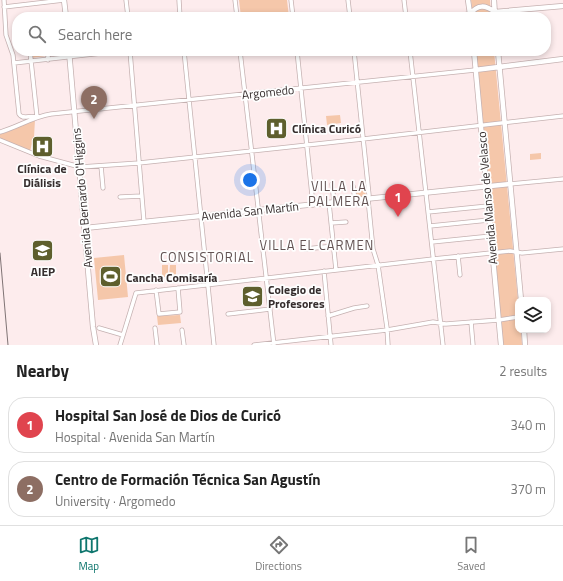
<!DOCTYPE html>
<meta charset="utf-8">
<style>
body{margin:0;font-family:"Titillium Web",sans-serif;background:#f2f2f2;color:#222}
.controls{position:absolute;right:12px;bottom:12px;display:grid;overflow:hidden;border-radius:8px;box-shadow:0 2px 6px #0003}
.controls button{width:36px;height:36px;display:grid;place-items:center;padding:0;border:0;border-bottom:1px solid #e0e0e0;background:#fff;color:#222;font:20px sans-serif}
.you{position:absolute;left:250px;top:180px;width:14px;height:14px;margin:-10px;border:3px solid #fff;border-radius:50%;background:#1a73e8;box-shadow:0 0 0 6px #1a73e833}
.badge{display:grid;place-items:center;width:26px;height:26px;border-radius:50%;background:#0f766e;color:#fff;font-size:13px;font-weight:700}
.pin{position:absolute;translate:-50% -33px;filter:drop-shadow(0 1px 2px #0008)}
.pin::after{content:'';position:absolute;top:21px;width:14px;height:12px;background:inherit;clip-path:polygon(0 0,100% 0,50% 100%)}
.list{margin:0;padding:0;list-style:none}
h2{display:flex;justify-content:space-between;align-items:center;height:52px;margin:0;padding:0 16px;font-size:17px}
h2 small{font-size:13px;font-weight:400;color:#767676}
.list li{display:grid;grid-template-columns:26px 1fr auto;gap:12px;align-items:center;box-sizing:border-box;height:56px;margin:0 8px 8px;padding:0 8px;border:1px solid #e0e0e0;border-radius:16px}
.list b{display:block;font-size:15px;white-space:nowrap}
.list p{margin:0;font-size:13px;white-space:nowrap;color:#767676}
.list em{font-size:13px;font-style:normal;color:#767676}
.icon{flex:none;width:22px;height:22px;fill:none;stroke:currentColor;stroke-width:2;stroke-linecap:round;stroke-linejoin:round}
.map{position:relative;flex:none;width:563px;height:345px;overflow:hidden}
.search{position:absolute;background:#fff;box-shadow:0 2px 6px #0003;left:12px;right:12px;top:12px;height:44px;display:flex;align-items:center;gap:10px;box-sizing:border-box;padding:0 14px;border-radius:16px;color:#767676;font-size:15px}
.sheet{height:180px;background:#fff}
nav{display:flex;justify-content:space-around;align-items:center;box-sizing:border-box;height:56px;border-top:1px solid #e0e0e0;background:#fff;font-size:11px;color:#767676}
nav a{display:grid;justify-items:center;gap:2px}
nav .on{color:#0f766e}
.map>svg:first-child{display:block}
</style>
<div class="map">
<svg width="563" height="345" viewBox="0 0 563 345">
<rect width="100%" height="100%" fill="#fdeced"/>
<path fill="#f5c7aa" d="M239 0H287L289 17H241Z
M471 0H490L491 17H473Z
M30 51H46V56L31 58Z
M476 51H494L518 300V330H521L522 345H503Z
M340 115 341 123 327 125 326 116Z
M35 120 34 137 30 151 0 139V134L7 132Z
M541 153V159L530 160V154Z
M365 188 366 197 355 198 354 189Z
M124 255 128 297 98 300 94 258Z
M162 265H168V277H162Z
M170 265H176V278L169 277Z
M180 315 181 323 158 325 157 316Z"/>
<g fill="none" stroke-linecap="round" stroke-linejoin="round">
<defs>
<path id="minor" d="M4 0 6 35 13 55 19 114C22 120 30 115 36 117
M126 0 128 17
M179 0 180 17
M235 0 237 17
M291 0 293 17
M348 0 350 17
M404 0 406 17
M4 7 64 0
M437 17 470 14
M30 51 37 117
M48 51V60
M130 51 144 222
M184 51 214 345
M240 51 274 345
M297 51 313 205
M354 51 369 195 368 199 373 249 378 265 387 328 388 345
M410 51 443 345
M14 63 120 51
M0 132C18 127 32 117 51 114L475 70
M0 140 39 156 80 167 139 163 363 139 563 116
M101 166 103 188
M332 184 334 202
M510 184 563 179
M353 186 355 200
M120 197 142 196
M329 203 336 270
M428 212 488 206
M331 223 346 222
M430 226 489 220
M432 242 491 236
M305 249 334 246
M458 256 460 275
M324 271 331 345
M156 290 159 314 180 312 178 288
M228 314 270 309
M328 316 354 308 367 306
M471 322 473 345
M99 328 123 335
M155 328 157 345
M182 330 184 345
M120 345 136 293 433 259 510 251 522 253 563 249
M254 345 387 330 433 322 446 324 499 320 518 317"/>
<path id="major" d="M64 0 66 17
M468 0 470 14
M494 0 495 17
M472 17 470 14C478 4 485 5 495 12L563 6
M488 17 495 12
M69 51 93 327 96 345
M474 51 501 345
M498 51 521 300
M475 70 563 59
M85 228 510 184
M524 330 525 345"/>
</defs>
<use href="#minor" stroke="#c5b1b1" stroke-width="5"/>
<use href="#major" stroke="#c5b1b1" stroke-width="6"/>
<use href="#minor" stroke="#fff" stroke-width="3.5"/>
<use href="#major" stroke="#fff" stroke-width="4.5"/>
<path stroke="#7f7374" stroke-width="1" d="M0 253 8 345"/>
</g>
<defs>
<symbol id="hospital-square" viewBox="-11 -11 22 22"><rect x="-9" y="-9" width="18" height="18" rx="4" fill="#5e5f2d" stroke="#fefefe"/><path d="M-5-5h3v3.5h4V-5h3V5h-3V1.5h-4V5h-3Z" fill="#fff"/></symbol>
<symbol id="university-square" viewBox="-11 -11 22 22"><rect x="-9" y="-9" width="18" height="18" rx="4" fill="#5e5f2d" stroke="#fefefe"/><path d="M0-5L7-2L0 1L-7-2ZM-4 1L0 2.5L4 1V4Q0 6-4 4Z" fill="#fff"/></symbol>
<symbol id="stadium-square" viewBox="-11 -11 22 22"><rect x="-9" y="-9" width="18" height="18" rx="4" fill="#5e5f2d" stroke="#fefefe"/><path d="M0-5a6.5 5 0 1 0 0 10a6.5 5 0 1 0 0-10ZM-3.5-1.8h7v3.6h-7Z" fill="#fff"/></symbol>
</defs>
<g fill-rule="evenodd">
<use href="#hospital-square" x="264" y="116" width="25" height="25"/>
<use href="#hospital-square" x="30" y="134" width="25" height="25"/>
<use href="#university-square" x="30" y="238" width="25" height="25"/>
<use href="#stadium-square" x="98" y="264" width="25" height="25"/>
<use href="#university-square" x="240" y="284" width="25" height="25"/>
</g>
<g text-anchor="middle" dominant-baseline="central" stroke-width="3.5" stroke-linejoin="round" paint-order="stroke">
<g font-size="12" fill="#352d2d" stroke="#fefefe">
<text transform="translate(268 92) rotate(-6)">Argomedo</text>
<text transform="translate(82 198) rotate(-95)">Avenida Bernardo O'Higgins</text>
<text transform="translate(487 198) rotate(-95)">Avenida Manso de Velasco</text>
<text transform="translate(250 211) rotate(-6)">Avenida San Martín</text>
</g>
<g font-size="12" font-weight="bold" fill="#352d2d" stroke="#fefefe" text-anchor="start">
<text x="292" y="128">Clínica Curicó</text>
<text x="42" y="168" text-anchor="middle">Clínica de<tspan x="42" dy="14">Diálisis</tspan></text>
<text x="43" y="271" text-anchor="middle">AIEP</text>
<text x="126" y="277">Cancha Comisaría</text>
<text x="268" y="289">Colegio de<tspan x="268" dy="14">Profesores</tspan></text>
</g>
<g font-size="13" letter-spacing="1" fill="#625252" stroke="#fefefe">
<text x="339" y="186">VILLA LA<tspan x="339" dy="15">PALMERA</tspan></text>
<text x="317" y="245">VILLA EL CARMEN</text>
<text x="207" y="257">CONSISTORIAL</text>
</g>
</g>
</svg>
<div class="controls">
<button><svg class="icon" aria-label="layers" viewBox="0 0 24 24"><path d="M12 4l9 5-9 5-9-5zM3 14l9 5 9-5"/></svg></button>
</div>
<div class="you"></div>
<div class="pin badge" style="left:398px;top:217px;background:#e0444e">1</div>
<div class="pin badge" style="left:94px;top:119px;background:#8d6e63">2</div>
<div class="search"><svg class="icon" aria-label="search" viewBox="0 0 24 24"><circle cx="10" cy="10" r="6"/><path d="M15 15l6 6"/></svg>Search here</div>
</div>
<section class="sheet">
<h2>Nearby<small>2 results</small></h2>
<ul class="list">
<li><span class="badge" style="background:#e0444e">1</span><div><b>Hospital San José de Dios de Curicó</b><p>Hospital · Avenida San Martín</p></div><em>340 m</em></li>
<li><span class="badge" style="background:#8d6e63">2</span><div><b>Centro de Formación Técnica San Agustín</b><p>University · Argomedo</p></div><em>370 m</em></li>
</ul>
</section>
<nav>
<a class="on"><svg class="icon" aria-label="map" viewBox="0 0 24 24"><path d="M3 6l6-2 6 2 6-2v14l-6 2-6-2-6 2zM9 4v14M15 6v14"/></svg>Map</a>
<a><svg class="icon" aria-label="directions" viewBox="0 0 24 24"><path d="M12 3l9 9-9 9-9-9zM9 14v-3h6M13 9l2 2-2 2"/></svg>Directions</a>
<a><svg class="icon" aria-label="saved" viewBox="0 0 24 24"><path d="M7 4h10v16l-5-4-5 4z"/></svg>Saved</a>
</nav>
